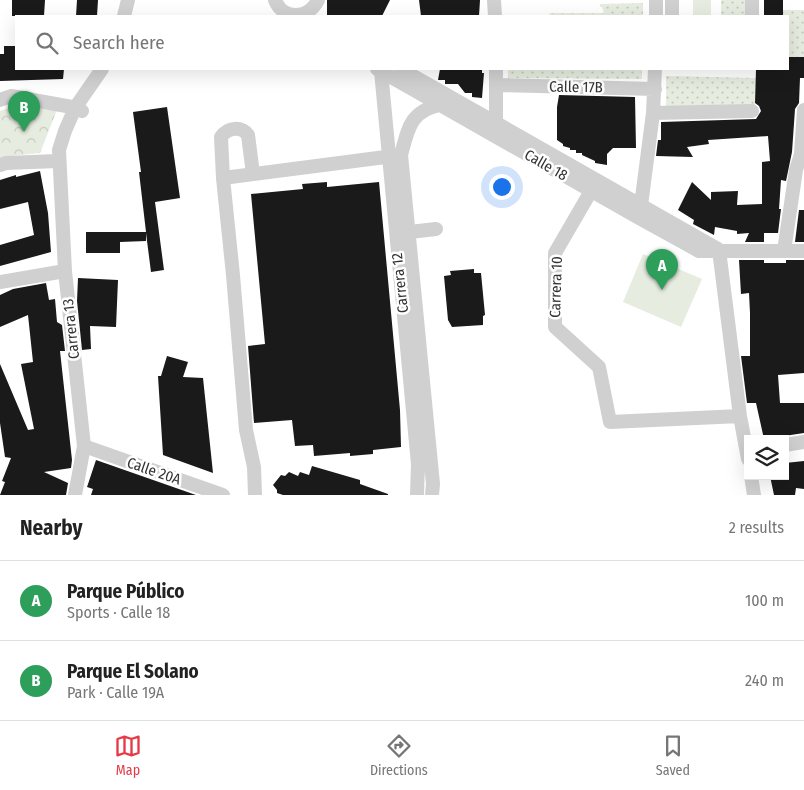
<!DOCTYPE html>
<meta charset="utf-8">
<style>
body{margin:0;font-family:"Fira Sans Condensed",sans-serif;background:#f2f2f2;color:#222}
.controls{position:absolute;right:15px;bottom:15px;display:grid;overflow:hidden;border-radius:0px;box-shadow:0 5px 20px #0002}
.controls button{width:45px;height:45px;display:grid;place-items:center;padding:0;border:0;border-bottom:1px solid #e0e0e0;background:#fff;color:#222;font:25px sans-serif}
.you{position:absolute;left:501px;top:186px;width:18px;height:18px;margin:-12px;border:4px solid #fff;border-radius:50%;background:#1a73e8;box-shadow:0 0 0 8px #1a73e833}
.badge{display:grid;place-items:center;width:32px;height:32px;border-radius:50%;background:#e63946;color:#fff;font-size:16px;font-weight:700}
.pin{position:absolute;translate:-50% -41px;filter:drop-shadow(0 1px 2px #0008)}
.pin::after{content:'';position:absolute;top:26px;width:18px;height:15px;background:inherit;clip-path:polygon(0 0,100% 0,50% 100%)}
.list{margin:0;padding:0;list-style:none}
h2{display:flex;justify-content:space-between;align-items:center;height:65px;margin:0;padding:0 20px;font-size:21px}
h2 small{font-size:16px;font-weight:400;color:#767676}
.list li{display:grid;grid-template-columns:32px 1fr auto;gap:15px;align-items:center;box-sizing:border-box;height:80px;padding:0 20px;border-top:1px solid #e0e0e0}
.list b{display:block;font-size:19px;white-space:nowrap}
.list p{margin:0;font-size:16px;white-space:nowrap;color:#767676}
.list em{font-size:16px;font-style:normal;color:#767676}
.icon{flex:none;width:28px;height:28px;fill:none;stroke:currentColor;stroke-width:2;stroke-linecap:round;stroke-linejoin:round}
.map{position:relative;flex:none;width:804px;height:495px;overflow:hidden}
.search{position:absolute;background:#fff;box-shadow:0 5px 20px #0002;left:15px;right:15px;top:15px;height:55px;display:flex;align-items:center;gap:12px;box-sizing:border-box;padding:0 18px;border-radius:0px;color:#767676;font-size:19px}
.sheet{height:225px;background:#fff}
nav{display:flex;justify-content:space-around;align-items:center;box-sizing:border-box;height:70px;border-top:1px solid #e0e0e0;background:#fff;font-size:14px;color:#767676}
nav a{display:grid;justify-items:center;gap:2px}
nav .on{color:#e63946}
.map>svg:first-child{display:block}
</style>
<div class="map">
<svg width="804" height="495" viewBox="0 0 804 495">
<defs>
<pattern id="grass-dots" width="8" height="8" patternUnits="userSpaceOnUse" patternTransform="scale(1.25)"><rect width="8" height="8" fill="#e6ecdf"/><path d="M2 2h.1M6 6h.1" fill="none" stroke="#c6cbc0" stroke-width="1.8" stroke-linecap="round"/></pattern>
<pattern id="park-crowns" width="20" height="18" patternUnits="userSpaceOnUse" patternTransform="scale(1.25)"><rect width="20" height="18" fill="#e6ecdf"/><path d="M2 6a3 3 0 1 1 6 0M12 15a3 3 0 1 1 6 0" fill="none" stroke="#c6cbc0"/></pattern>
</defs>
<rect width="100%" height="100%" fill="#fff"/>
<path fill="url(#grass-dots)" d="M721 0H748V16H721Z
M643 3V16H549L550 13H604L602 7H600V4Z
M783 10H804V57H788V16H783Z
M508 69H642V79L508 78Z
M666 76 756 78 755 107 666 109Z"/>
<path fill="url(#park-crowns)" d="M11 107 57 110 40 153 0 157V111Z"/>
<path fill="#e6ecdf" d="M693 0H711V16H693Z
M643 254 702 279 681 327 623 302Z"/>
<path fill="#1a1a1a" d="M12 0H45L44 16H12Z
M77 0H98L97 16H76Z
M327 0H390L382 16H327Z
M419 0H480L479 16H421Z
M764 0H783V16H764Z
M4 46H16V69H64L63 79 0 81V54H4Z
M788 57H804V78H800L799 103 795 109 792 152 786 181 781 180 779 209H781L778 233H764V242H745L749 233 737 234V231L715 227 714 235 693 224 694 220 678 210 692 182 711 200V192L738 191 737 205 762 204V162L770 161 768 136 708 140 709 144 687 147 693 157 656 156 658 140H661V122L756 119 761 111 759 106 755 103 756 69H788Z
M440 69H482V73H484L482 98 472 97V93H465L458 84H445V80H438Z
M559 95 635 97 636 148H613L607 154V165L595 163V161L582 155V153H576V150H570V148L563 146V144L557 140V107Z
M167 107 180 198 155 202 164 270 151 272 146 233V241L120 242V253H86V232H146L139 172H141L133 112Z
M40 171 48 213 51 252 0 266V245L34 235 28 202 0 209V180L16 175V177Z
M327 182V187L379 182 400 410 401 447 373 450V454L350 456V453L314 456 313 445 295 446 292 420 254 423 248 346 265 344 251 194 303 189 302 184Z
M799 210H804V242H795Z
M739 260H764V263H786V260H804V373L778 375 780 403H804V433L784 436 779 439H764L756 403H747L741 356H750V313L749 293 741 294Z
M474 269V273H481L485 315 483 316V325L452 327 448 320 444 276 451 275 450 271Z
M78 278 118 280 116 327 90 326 91 349 82 350 77 301Z
M46 283 49 300 55 299 57 322 62 325 65 351H60L72 460 71 468 44 472 68 483 66 495H0L5 482 2 481 11 458 5 457 0 423V364L28 430 34 429 21 364 33 362 28 315 0 327V295L13 289Z
M167 356 188 362 183 377 203 378 213 473 163 455 158 376H161Z
M96 460 196 495H91L93 489 87 487Z
M804 461V489L796 488 795 495H774L770 476H785V463Z
M312 466 360 480V484L388 494V495H283L277 493V490L273 485 281 475 285 476 289 472 298 476 300 472 309 475Z"/>
<g fill="none" stroke-linecap="round" stroke-linejoin="round">
<path stroke="#d0d0d0" stroke-width="14" d="M275 0C283 21 309 19 318 0
M494 0 495 16
M124 16 128 0
M656 16V0
M672 16V0
M752 16V0
M377 69 639 218 699 251H804
M401 69 718 249
M381 71 418 464 417 495
M497 85 655 89
M0 100 11 96 72 107 82 111
M653 113 752 111
M496 124V69
M0 165 6 163 58 161
M223 178 221 137C228 127 241 126 248 135L253 174
M591 191 555 253V327L599 367 610 422 740 416
M640 213 653 113 655 69
M401 233 436 229
M719 250 740 416 748 459
M784 251 796 170 801 154 804 110
M0 282 65 271
M785 445 804 442
M84 446 223 495
M751 476 754 495
M75 495 84 446 65 271 59 150 65 131 75 108 102 69
M255 495 254 467 246 430 233 275 223 178 401 155
M432 495 433 484 401 155C408 129 410 111 440 105"/>
</g>
<g text-anchor="middle" dominant-baseline="central" stroke-width="5" stroke-linejoin="round" paint-order="stroke">
<g font-size="15" fill="#333" stroke="#fff">
<text transform="translate(576 87) rotate(1)">Calle 17B</text>
<text transform="translate(546 165) rotate(30)">Calle 18</text>
<text transform="translate(400 283) rotate(-96)">Carrera 12</text>
<text transform="translate(556 287) rotate(-88)">Carrera 10</text>
<text transform="translate(71 329) rotate(-96)">Carrera 13</text>
<text transform="translate(154 471) rotate(19)">Calle 20A</text>
</g>
</g>
</svg>
<div class="controls">
<button><svg class="icon" aria-label="layers" viewBox="0 0 24 24"><path d="M12 4l9 5-9 5-9-5zM3 14l9 5 9-5"/></svg></button>
</div>
<div class="you"></div>
<div class="pin badge" style="left:662px;top:290px;background:#2e9e5b">A</div>
<div class="pin badge" style="left:24px;top:132px;background:#2e9e5b">B</div>
<div class="search"><svg class="icon" aria-label="search" viewBox="0 0 24 24"><circle cx="10" cy="10" r="6"/><path d="M15 15l6 6"/></svg>Search here</div>
</div>
<section class="sheet">
<h2>Nearby<small>2 results</small></h2>
<ul class="list">
<li><span class="badge" style="background:#2e9e5b">A</span><div><b>Parque Público</b><p>Sports · Calle 18</p></div><em>100 m</em></li>
<li><span class="badge" style="background:#2e9e5b">B</span><div><b>Parque El Solano</b><p>Park · Calle 19A</p></div><em>240 m</em></li>
</ul>
</section>
<nav>
<a class="on"><svg class="icon" aria-label="map" viewBox="0 0 24 24"><path d="M3 6l6-2 6 2 6-2v14l-6 2-6-2-6 2zM9 4v14M15 6v14"/></svg>Map</a>
<a><svg class="icon" aria-label="directions" viewBox="0 0 24 24"><path d="M12 3l9 9-9 9-9-9zM9 14v-3h6M13 9l2 2-2 2"/></svg>Directions</a>
<a><svg class="icon" aria-label="saved" viewBox="0 0 24 24"><path d="M7 4h10v16l-5-4-5 4z"/></svg>Saved</a>
</nav>
